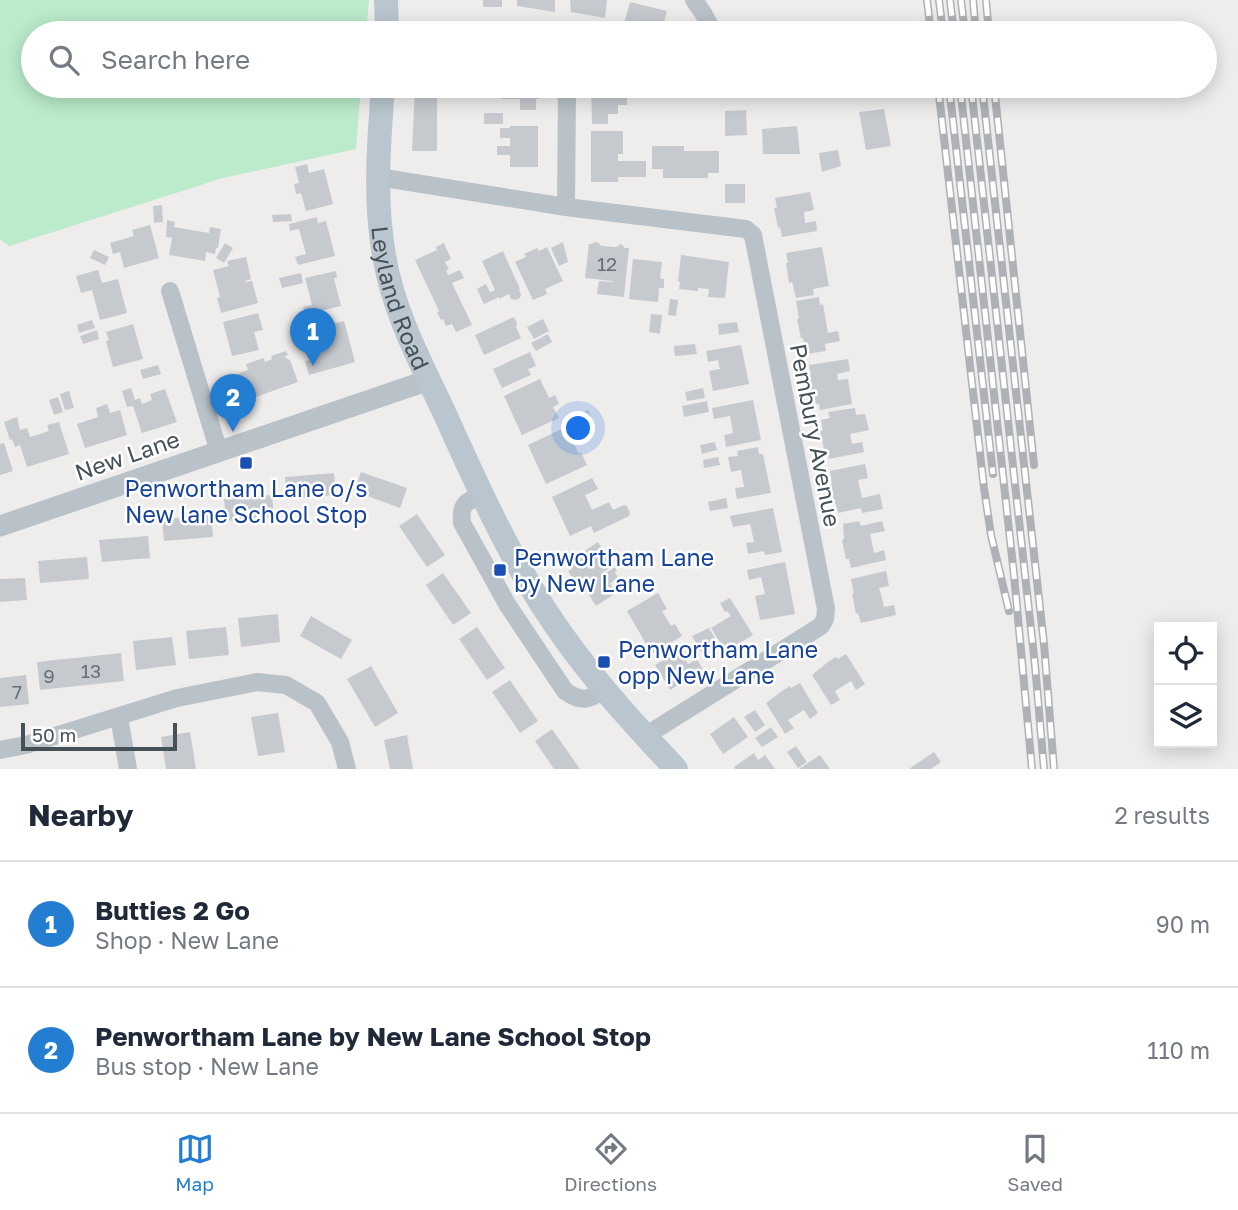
<!DOCTYPE html>
<meta charset="utf-8">
<style>
body{margin:0;font-family:"Golos Text",sans-serif;background:#f2f2f3;color:#1f2937}
.controls{position:absolute;right:21px;bottom:21px;display:grid;overflow:hidden;border-radius:0px;box-shadow:0 4px 18px #0003}
.controls button{width:63px;height:63px;display:grid;place-items:center;padding:0;border:0;border-bottom:2px solid #e0e1e3;background:#fff;color:#1f2937;font:35px sans-serif}
.scale{position:absolute;left:21px;bottom:18px;width:156px;box-sizing:border-box;padding-left:7px;border:4px solid #455158;border-top:0;font-size:19px;line-height:24px;white-space:nowrap;color:#455158;-webkit-text-stroke:5px #fff;paint-order:stroke}
.you{position:absolute;left:579px;top:429px;width:24px;height:24px;margin:-18px;border:5px solid #fff;border-radius:50%;background:#1a73e8;box-shadow:0 0 0 10px #1a73e833}
.badge{display:grid;place-items:center;width:46px;height:46px;border-radius:50%;background:#237ed1;color:#fff;font-size:23px;font-weight:700}
.pin{position:absolute;translate:-50% -58px;filter:drop-shadow(0 2px 4px #0008)}
.pin::after{content:'';position:absolute;top:37px;width:24px;height:21px;background:inherit;clip-path:polygon(0 0,100% 0,50% 100%)}
.list{margin:0;padding:0;list-style:none}
h2{display:flex;justify-content:space-between;align-items:center;height:91px;margin:0;padding:0 28px;font-size:30px}
h2 small{font-size:23px;font-weight:400;color:#747a83}
.list li{display:grid;grid-template-columns:46px 1fr auto;gap:21px;align-items:center;box-sizing:border-box;height:126px;padding:0 28px;border-top:2px solid #e0e1e3}
.list b{display:block;font-size:26px;white-space:nowrap}
.list p{margin:0;font-size:23px;white-space:nowrap;color:#747a83}
.list em{font-size:23px;font-style:normal;color:#747a83}
.icon{flex:none;width:38px;height:38px;fill:none;stroke:currentColor;stroke-width:2;stroke-linecap:round;stroke-linejoin:round}
.map{position:relative;flex:none;width:1238px;height:769px;overflow:hidden}
.search{position:absolute;background:#fff;box-shadow:0 4px 18px #0003;left:21px;right:21px;top:21px;height:77px;display:flex;align-items:center;gap:18px;box-sizing:border-box;padding:0 24px;border-radius:38px;color:#747a83;font-size:26px}
.sheet{height:343px;background:#fff}
nav{display:flex;justify-content:space-around;align-items:center;box-sizing:border-box;height:98px;border-top:2px solid #e0e1e3;background:#fff;font-size:19px;color:#747a83}
nav a{display:grid;justify-items:center;gap:4px}
nav .on{color:#237ed1}
.map>svg:first-child{display:block}
</style>
<div class="map">
<svg width="1238" height="769" viewBox="0 0 1238 769">
<rect width="100%" height="100%" fill="#efecec"/>
<path fill="#bbebca" d="M0 0H369L366 33H33V86H361L356 149 223 178 9 246 0 239Z"/>
<path fill="#c6cacf" d="M483 0H502V7H483Z
M517 0H555V12L517 6Z
M570 0H607L605 18 571 12Z
M630 2 667 11 661 33 624 24Z
M874 22 876 33H850L849 25Z
M415 86H437V151H412Z
M512 86H539V99H536V110H520V99H502V90H512Z
M591 86H618V97H627V105H618V114H608V124H592Z
M857 86H883L884 90 859 97Z
M884 109 891 146 866 150 859 112Z
M746 110 747 135 725 136V111Z
M484 113H503V124H484Z
M510 126H538V167H510V155H497V146H510V138H500V128H510Z
M797 126 800 154H763L762 129Z
M591 131H623V154H618V161H646V177H618V182H591Z
M652 146H684V151H719V173H708V178H663V169H652Z
M838 150 841 166 822 172 819 153Z
M307 164 309 173 324 169 333 204 306 211 301 193 296 194 294 184 299 183 295 167Z
M725 184H745V203H725Z
M810 192 814 210 804 212 805 223 816 221 817 231 782 237 780 227 778 228 774 208H777L775 198Z
M162 205 163 222 154 223 153 206Z
M291 214 292 221 273 222 272 215Z
M317 217 318 223 326 221 335 256 298 265 295 257 306 254 299 229 290 231 289 224Z
M167 220 175 222 174 227 209 233 210 227 221 229 218 248H216L215 254 206 252 205 261 169 255 172 238 166 237Z
M150 225 159 258 124 268 120 252 113 254 110 243 134 236 132 230Z
M563 242 568 262 559 266 551 248Z
M594 242 599 243 601 246 616 247 621 244 625 248H629L624 297 597 294 599 281 613 282V281L585 278 589 244H592Z
M225 243 233 248 224 263 216 258Z
M444 243 451 259 445 262 449 269 446 270 448 275 460 270 464 278 452 283 472 325 456 332 452 324 446 326 443 319 441 320 437 312 439 311 415 260 437 250 436 247Z
M547 247 563 281 545 289 547 294 533 300 515 262 526 257 524 254 537 248 539 251Z
M822 247 829 286 813 289 814 295 796 298 792 282 789 283 786 263H788L786 253Z
M94 250 109 257 105 265 90 258Z
M503 251 520 289 519 290 521 294 520 298 515 300 511 299 509 294 499 299V297L484 304 477 289 486 284 490 292 495 290 482 261Z
M681 255 729 262 725 298 708 297 709 289 698 288V291L679 289 680 282 678 281Z
M246 257 251 279 245 281V282L252 281 258 303 221 313 217 298 220 297 213 270 229 266 227 261Z
M633 259 662 262 660 278 664 279V288H659L658 302 629 299Z
M98 270 102 283 118 279 127 313 100 320 92 290 81 293 76 276Z
M336 271 337 278H334L341 306 305 315 303 307 312 305 305 278Z
M301 273 303 283 282 288 279 278Z
M819 297 820 305 823 304 828 333 838 331 840 341 825 344 826 351 807 354 803 338H801L797 319 799 318 796 301Z
M670 299 678 300 676 316 668 315Z
M258 313 263 330 254 332 259 350 232 356 223 322Z
M651 314 662 315 660 334 649 332Z
M514 317 517 323 516 327 521 338 484 355 475 335Z
M543 319 549 331 534 339 527 327Z
M92 320 95 328 79 333 77 325Z
M310 321 312 330 344 321 355 362 309 375 305 361 318 358 314 342 298 346 292 326Z
M737 322 739 332 719 335 718 324Z
M133 324 143 359 113 367 106 341 109 340 106 332Z
M97 330 99 339 83 344 80 336Z
M548 334 552 342 536 351 531 343Z
M695 344 697 354 675 356 674 346Z
M741 345 749 384 713 391 709 371 720 369 718 360 708 362 706 351Z
M286 351 288 355 284 357 290 360 298 382 230 406 224 389 236 385 232 376 248 370 246 364 264 358 265 362 272 359 271 356Z
M530 352 536 366 528 369 531 375 502 388 493 369Z
M848 359 850 371 837 374 838 380 848 379 852 404 820 410 819 404H816L814 394 812 395 809 376 811 375 809 365Z
M158 365 161 374 143 379 140 370Z
M540 379 549 398 555 395 559 404 553 407 559 418 522 435 504 396Z
M131 388 135 400 140 398 142 404 152 400 150 394 165 389 177 422 142 433 133 406 127 407 122 391Z
M703 388 705 398 687 401 685 392Z
M69 391 74 408 65 410 60 394Z
M58 397 63 412 54 415 49 400Z
M753 400 761 440 726 447 724 435 733 433 730 416 714 419 712 408Z
M707 401 709 412 684 417 682 406Z
M107 404 110 413 120 410 127 435 85 448 77 424 98 417 96 408Z
M855 408 856 415 865 414 869 430 850 434 852 444 862 442 864 452 829 459 826 449 824 450 820 431 823 430 821 420 830 418 828 412Z
M588 410 592 419 574 427 570 418Z
M17 417 20 430 27 428 30 437 49 431 47 425 59 422 69 454 27 467 20 445 15 447 12 439 10 440 4 422Z
M566 427 579 454 581 452 587 465 546 484 528 445Z
M715 442 717 450 702 454 700 445Z
M4 443 13 471 0 475V444Z
M758 447 759 454H763L771 493 737 499 735 488 744 487 741 470 731 472 728 457 738 456 737 451Z
M718 457 720 465 704 468 703 460Z
M865 464 868 478 858 480 862 498 880 494 883 509 862 513 861 508 838 513 836 504H834L830 485 832 484 830 471Z
M361 472 407 488 400 508 354 491Z
M334 473 336 495 287 499 285 477Z
M592 478 598 489 585 495 592 510 609 502 613 510 624 505 627 506 630 513 629 516 594 533 591 526 570 536 552 497Z
M272 495 274 517 226 521 224 499Z
M726 498 728 508 710 511 708 502Z
M773 508 782 552 765 555 764 551 748 554 746 543 754 542 750 524 733 527 730 516Z
M417 514 445 555 427 567 399 526Z
M211 515 213 537 164 541 162 519Z
M859 521 861 526 882 521 885 531 870 534 874 553 884 550 886 560 851 568 849 559H846L842 540 844 539 843 524Z
M148 536 150 558 102 562 99 540Z
M598 542 613 566 603 572 604 574 615 567 617 571 615 572 618 578 610 583 616 593 596 606 578 578 574 580 568 571 572 569 568 562Z
M87 557 89 579 40 583 38 561Z
M785 562 795 614 760 620 755 596 765 594 761 577 749 580 747 570Z
M886 571 889 586 879 588 882 598 884 607 894 605 896 615 861 623 858 613 856 614 852 594H854L851 579Z
M443 573 471 613 453 625 426 585Z
M25 578 27 600 0 602V579Z
M658 593 667 609 662 611 671 626 675 624 682 636 652 654 627 611Z
M730 598 753 635 733 647 731 642 723 647 711 628 731 616 727 611 725 612 720 603Z
M278 614 280 642 241 647 238 618Z
M311 616 352 640 341 659 300 636Z
M226 627 229 655 189 659 186 631Z
M477 627 505 668 487 680 459 639Z
M709 628 719 645 702 653 692 636Z
M172 637 176 665 136 670 133 641Z
M680 650 688 664 697 659 703 670 670 690 655 665Z
M121 653 124 681 40 690 37 662Z
M846 654 865 684 856 690 851 681 835 691 840 700 831 705 812 675 828 662 836 657 838 659Z
M371 666 398 713 375 727 347 679Z
M26 675 29 704 0 707V678Z
M510 680 538 721 520 733 492 692Z
M800 683 818 713 810 719 804 710 788 720 794 728 785 734 766 703 782 691 790 686 791 688Z
M755 710 765 725 755 732 744 717Z
M278 713 285 752 258 756 251 717Z
M734 717 748 737 723 754 710 734Z
M771 727 778 737 762 747 755 738Z
M552 729 580 769H554L535 741Z
M190 732 196 769H166L161 737Z
M407 735 413 769H390L384 740Z
M796 746 807 762 798 768 787 752Z
M934 752 941 762 931 769H909Z
M754 753 758 760 765 755 775 769H735L734 767Z
M820 755 830 769H799Z"/>
<g fill="none" stroke-linecap="round" stroke-linejoin="round">
<path stroke="#b8c2c8" stroke-width="18" d="M694 0 703 13 714 33
M811 86 819 87
M378 177 566 207 746 229 753 235 826 609 825 619 821 626 645 736
M566 207 567 86
M170 291 219 452
M482 495C466 502 460 503 462 523L507 604 565 691C581 702 588 701 603 690
M119 717 128 769
M0 750 26 745 177 698 257 682 286 685 317 703 340 742 347 769"/>
<path stroke="#b8c2c8" stroke-width="21" d="M0 526 429 380"/>
<g stroke="#bac6cf" stroke-width="24">
<path d="M386 0 387 33"/>
<path id="s1" d="M383 86C379 142 374 198 384 255 393 311 420 361 444 412 474 478 503 544 542 605 580 665 627 717 676 769"/>
</g>
<defs>
<path id="rail" d="M927 0 931 33
M939 0 943 33
M950 0 954 33
M961 0 965 33
M973 0 976 33
M986 0 989 33
M938 86 984 488 991 535 1009 611
M949 86 993 474
M960 86 1014 575 1032 769
M971 86 1035 665 1044 769
M982 86 1044 644 1054 769
M994 86 1034 465"/>
</defs>
<use href="#rail" stroke="#aeb2b6" stroke-width="8"/>
<use href="#rail" stroke="#fff" stroke-width="5" stroke-dasharray="16" stroke-linecap="butt"/>
</g>
<g fill="#1a4fb4" stroke="#fff" stroke-width="2.5">
<rect x="239" y="456" width="14" height="14" rx="3.5"/>
<rect x="493" y="563" width="14" height="14" rx="3.5"/>
<rect x="597" y="655" width="14" height="14" rx="3.5"/>
</g>
<g text-anchor="middle" dominant-baseline="central" stroke-width="5" stroke-linejoin="round" paint-order="stroke">
<g font-size="19" fill="#656f76">
<text x="607" y="263">12</text>
<text x="91" y="670">13</text>
<text x="49" y="675">9</text>
<text x="17" y="691">7</text>
</g>
<g font-size="23" fill="#455158" stroke="#fff">
<text stroke="none"><textPath href="#s1" startOffset="215">Leyland Road</textPath></text>
<text transform="translate(816 435) rotate(79)">Pembury Avenue</text>
<text transform="translate(127 455) rotate(-19)">New Lane</text>
</g>
<g font-size="23" fill="#164399" stroke="#fff" text-anchor="start">
<text x="246" y="488" text-anchor="middle">Penwortham Lane o/s<tspan x="246" dy="26">New lane School Stop</tspan></text>
<text x="514" y="557">Penwortham Lane<tspan x="514" dy="26">by New Lane</tspan></text>
<text x="618" y="649">Penwortham Lane<tspan x="618" dy="26">opp New Lane</tspan></text>
</g>
</g>
</svg>
<div class="controls">
<button><svg class="icon" aria-label="locate" viewBox="0 0 24 24"><circle cx="12" cy="12" r="6"/><path d="M12 2v4M12 18v4M2 12h4M18 12h4"/></svg></button>
<button><svg class="icon" aria-label="layers" viewBox="0 0 24 24"><path d="M12 4l9 5-9 5-9-5zM3 14l9 5 9-5"/></svg></button>
</div>
<div class="scale">50 m</div>
<div class="you"></div>
<div class="pin badge" style="left:313px;top:366px">1</div>
<div class="pin badge" style="left:233px;top:432px">2</div>
<div class="search"><svg class="icon" aria-label="search" viewBox="0 0 24 24"><circle cx="10" cy="10" r="6"/><path d="M15 15l6 6"/></svg>Search here</div>
</div>
<section class="sheet">
<h2>Nearby<small>2 results</small></h2>
<ul class="list">
<li><span class="badge">1</span><div><b>Butties 2 Go</b><p>Shop · New Lane</p></div><em>90 m</em></li>
<li><span class="badge">2</span><div><b>Penwortham Lane by New Lane School Stop</b><p>Bus stop · New Lane</p></div><em>110 m</em></li>
</ul>
</section>
<nav>
<a class="on"><svg class="icon" aria-label="map" viewBox="0 0 24 24"><path d="M3 6l6-2 6 2 6-2v14l-6 2-6-2-6 2zM9 4v14M15 6v14"/></svg>Map</a>
<a><svg class="icon" aria-label="directions" viewBox="0 0 24 24"><path d="M12 3l9 9-9 9-9-9zM9 14v-3h6M13 9l2 2-2 2"/></svg>Directions</a>
<a><svg class="icon" aria-label="saved" viewBox="0 0 24 24"><path d="M7 4h10v16l-5-4-5 4z"/></svg>Saved</a>
</nav>
